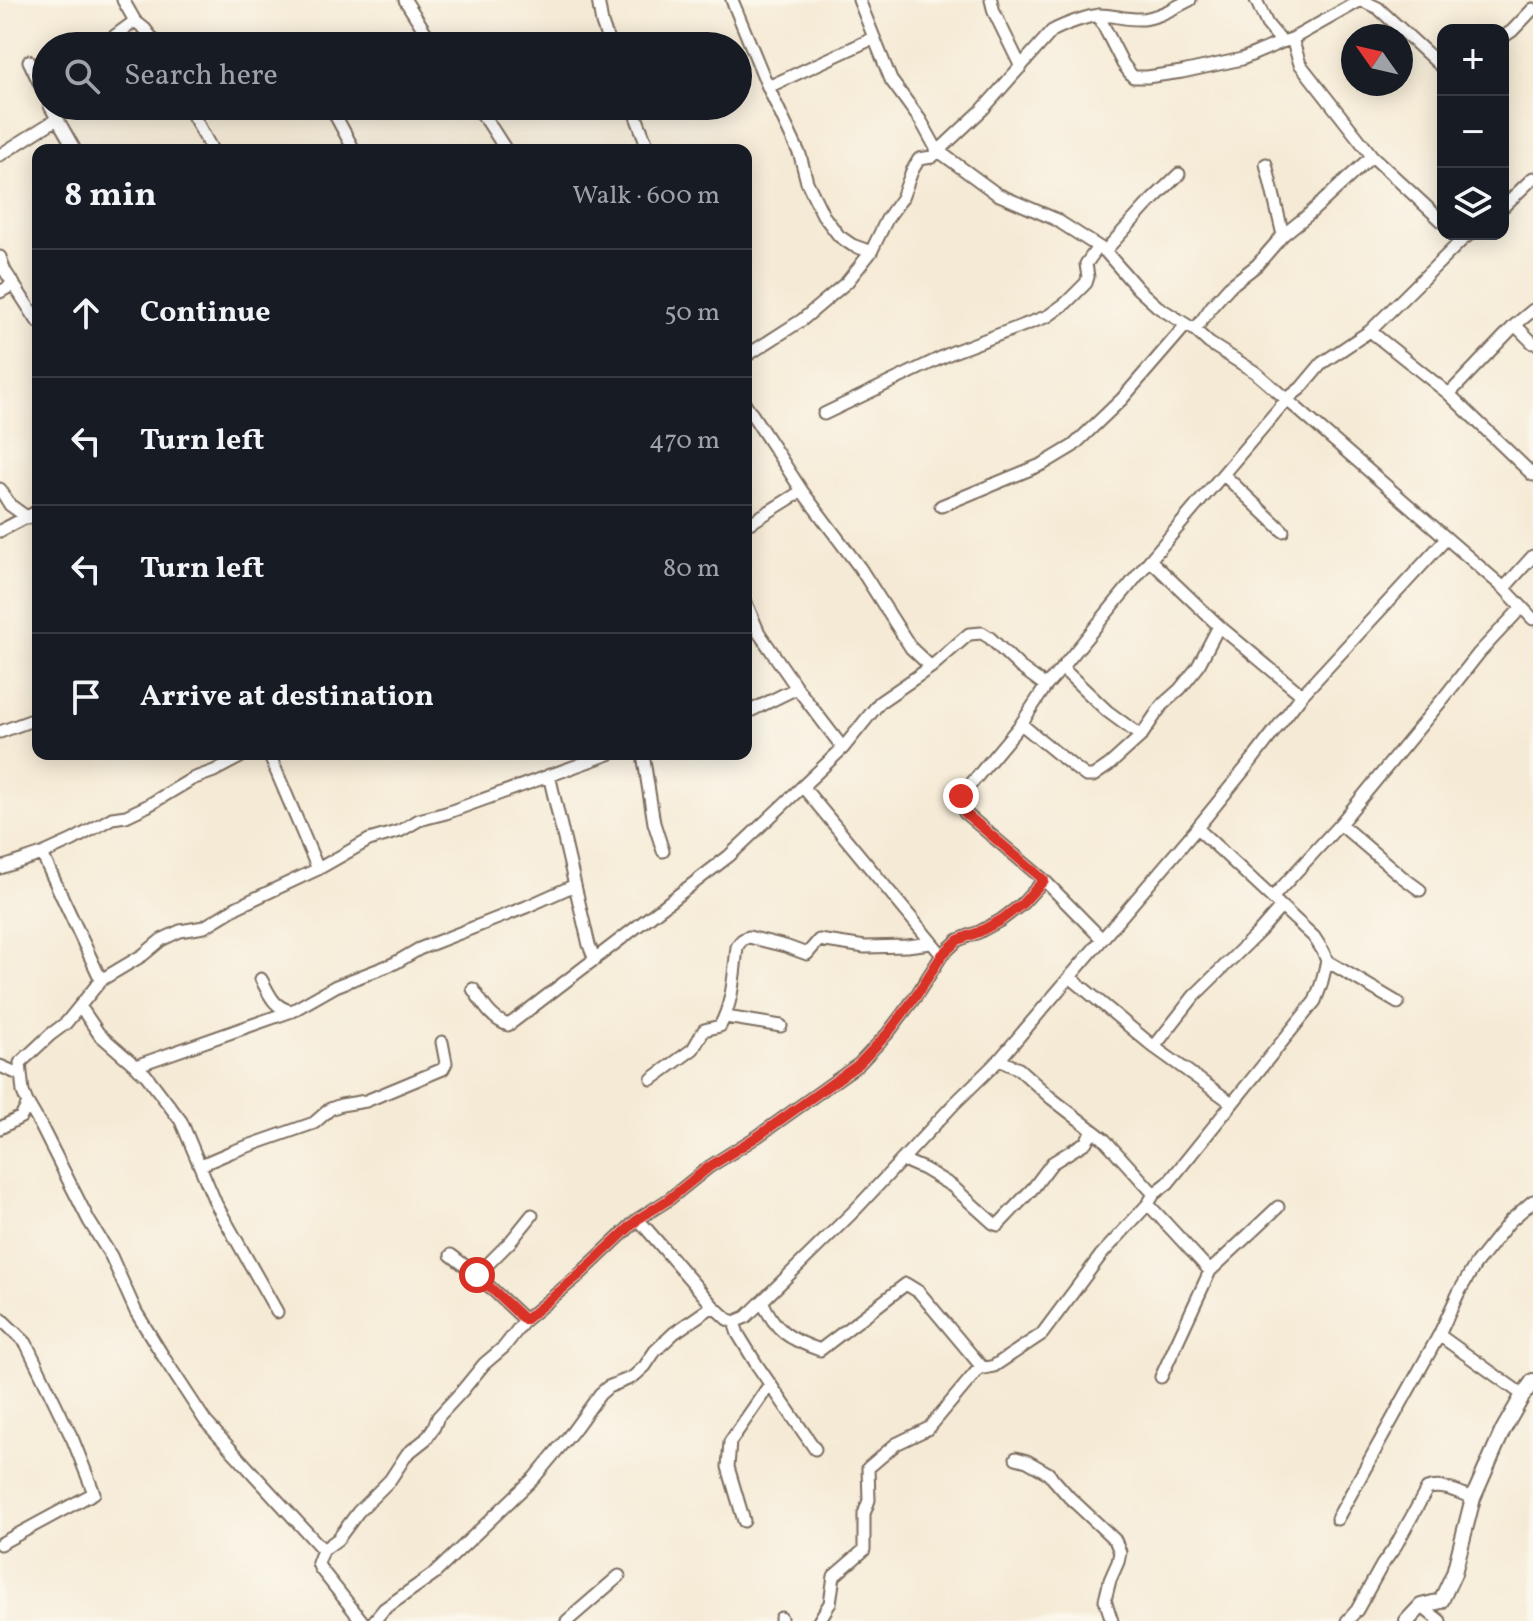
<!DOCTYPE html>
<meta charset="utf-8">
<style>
body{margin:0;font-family:Vollkorn,serif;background:#20242c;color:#f1f3f6}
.controls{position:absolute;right:24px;top:24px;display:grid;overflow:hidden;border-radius:16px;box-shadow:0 4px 20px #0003}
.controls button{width:72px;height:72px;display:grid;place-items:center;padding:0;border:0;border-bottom:2px solid #363941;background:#171b24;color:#f1f3f6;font:40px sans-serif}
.compass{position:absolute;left:1341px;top:24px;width:72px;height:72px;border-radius:50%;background:#171b24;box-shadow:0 4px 20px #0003;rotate:304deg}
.stop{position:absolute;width:24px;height:24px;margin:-18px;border:6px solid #d93025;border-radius:50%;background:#fff}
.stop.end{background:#d93025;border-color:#fff;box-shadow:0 2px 8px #0008}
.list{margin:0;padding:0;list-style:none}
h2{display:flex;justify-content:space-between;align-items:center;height:104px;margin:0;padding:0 32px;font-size:34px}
h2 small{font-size:26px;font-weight:400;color:#9ea1a6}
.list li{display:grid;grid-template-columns:52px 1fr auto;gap:24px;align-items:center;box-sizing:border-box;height:128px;padding:0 32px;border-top:2px solid #363941}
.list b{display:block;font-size:30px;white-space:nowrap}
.list em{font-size:26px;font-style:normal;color:#9ea1a6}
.icon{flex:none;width:44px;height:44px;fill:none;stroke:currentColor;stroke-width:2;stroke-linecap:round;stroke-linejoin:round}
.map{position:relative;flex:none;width:1533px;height:1621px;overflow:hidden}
.search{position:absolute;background:#171b24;box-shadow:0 4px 20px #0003;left:32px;top:32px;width:720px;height:88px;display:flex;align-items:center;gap:20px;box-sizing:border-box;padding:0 28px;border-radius:44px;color:#9ea1a6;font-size:30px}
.panel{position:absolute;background:#171b24;box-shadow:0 4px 20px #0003;left:32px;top:144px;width:720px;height:616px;border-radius:16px}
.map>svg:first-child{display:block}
</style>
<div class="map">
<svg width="1533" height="1621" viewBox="0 0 1533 1621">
<rect width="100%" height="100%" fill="#fbf7ec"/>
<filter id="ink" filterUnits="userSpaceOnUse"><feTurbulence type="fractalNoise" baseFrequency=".0125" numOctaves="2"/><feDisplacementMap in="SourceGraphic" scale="16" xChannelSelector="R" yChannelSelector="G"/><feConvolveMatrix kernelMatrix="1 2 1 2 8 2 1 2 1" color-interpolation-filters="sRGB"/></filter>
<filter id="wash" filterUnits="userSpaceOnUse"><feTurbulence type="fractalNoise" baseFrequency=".006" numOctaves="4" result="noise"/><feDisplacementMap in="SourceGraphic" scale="32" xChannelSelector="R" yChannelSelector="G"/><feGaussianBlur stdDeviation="1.8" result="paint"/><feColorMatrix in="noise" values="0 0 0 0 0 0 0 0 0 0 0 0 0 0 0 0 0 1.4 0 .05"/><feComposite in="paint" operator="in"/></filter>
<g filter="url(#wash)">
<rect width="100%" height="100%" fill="#f5ead5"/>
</g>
<g filter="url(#ink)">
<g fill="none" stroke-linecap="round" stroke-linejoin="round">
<defs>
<path id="minor" d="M123 0 135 21 145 29 158 46
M405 0 434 46
M598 0 602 23 610 46
M732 0 768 87 800 155 807 182 823 215 839 236 852 245 871 252
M859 0 891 80 921 121 937 150 997 194 1055 219 1105 251 1138 289 1158 307 1195 330 1209 343 1255 372 1504 588 1533 619
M991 0 994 12 1021 67
M1256 0 1267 24 1282 42 1292 39 1300 64 1372 156 1443 222
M1098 15 1123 64 1133 77H1147L1182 72 1242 59 1282 42
M1503 37 1512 31 1533 9
M1292 39 1361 0 1378 8 1443 68
M101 46 135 21
M29 61 46 97
M768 87 874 38
M50 106 75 150
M188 106 212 150
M475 106 488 122 506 150
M632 106 649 150
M334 113 354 150
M0 155 57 119
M1266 164 1283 235
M1503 207 1533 178
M1105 251 1146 206 1179 174
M0 257 5 271 38 322
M0 292 14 284
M1515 325 1533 343
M1195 330 1212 306 1229 287 1257 265 1283 235 1308 215 1372 156
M1370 331 1449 394 1533 475
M746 356 802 320 847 282 871 252 887 219 902 198 912 171 919 159 932 157 983 109 1052 31C1063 25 1087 16 1100 15 1114 15 1126 20 1143 19 1160 17 1175 7 1190 0
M1449 394 1515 325 1533 310
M746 405 802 491 860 568 911 648 931 667
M824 414 953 352 1048 316 1066 303 1086 283 1088 277 1086 264 1098 247
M1224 475 1283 531
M0 489 10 505 28 518
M941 506 1043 464 1073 446 1122 399 1186 325
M746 523 752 522 802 491
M0 531 38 511
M1150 560 1219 626 1302 695
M1504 588 1533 556
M746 603 759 633 797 688 843 748
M1062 668 1107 711 1141 736
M746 713 797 688
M1021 724 1074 767 1086 776H1093L1109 765 1141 736 1162 705 1180 689 1197 668 1219 626
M0 732 38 718
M269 754 318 869
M643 754 654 823 663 851
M549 775 589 945 595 960
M803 787 942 955
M1340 824 1401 876 1420 890
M1197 828 1314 937 1323 951 1327 961 1398 1003
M42 854 101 980
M0 868 42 854 73 840 112 818 126 816 147 806 192 779 214 771 246 754
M1273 897 1340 824 1442 700 1479 653 1522 607
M1102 939 1044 880 965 813 960 802 961 796 1021 724 1046 686 1062 668 1150 560 1287 399 1301 388 1322 363 1370 331 1462 240 1470 234
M1070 977 1154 1047 1232 1103
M261 979C270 995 273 1007 291 1011
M473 989C483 1004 491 1019 508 1025L514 1021 729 856 843 748 880 702 931 667 969 634 982 633 990 638 1020 667 1046 686
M80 1006 99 1034 146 1075 181 1121 216 1204 277 1312
M726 1017 781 1026
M1154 1047 1194 996 1260 931 1281 907
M999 1060 1019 1069 1051 1098 1104 1139 1154 1194
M141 1064 292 1011 336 986 395 963 419 949 526 907 575 885
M0 1066 21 1075
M652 1079 693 1049 704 1030 720 1026C733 1003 734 973 737 947 740 941 743 938 749 937L785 946 807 954 819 940 865 947 907 946 931 943
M0 1128 21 1117 28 1104
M903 1160 924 1169 952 1186 993 1223 998 1225 1034 1187 1052 1163 1086 1142 1092 1130
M201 1165 231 1152 314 1123 330 1109 341 1105 366 1101 443 1069 446 1063 442 1042
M1148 1204 1210 1271
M638 1219 713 1306 727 1319 734 1322 746 1317 855 1210 955 1103 999 1060 1197 828 1253 759 1302 695 1446 539
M451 1255 477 1275 525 1320
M477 1275 511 1241 532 1215
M762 1301C776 1332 789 1339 820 1350L906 1284 919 1292 981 1366 985 1368 994 1366 1042 1334 1101 1255 1148 1204 1154 1194 1168 1183 1315 1001 1321 985 1327 961
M0 1318 26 1343 73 1440 94 1493 0 1544
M734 1322 738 1334 757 1365 815 1449
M1439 1335 1523 1395
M1161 1377 1210 1271 1278 1207
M1016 1458 1027 1461 1048 1473 1069 1497 1115 1540 1120 1552 1118 1562 1110 1580 1105 1600 1112 1621
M1337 1519 1439 1335 1459 1292 1475 1265 1510 1221 1533 1201
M744 1521 728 1467 730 1442 770 1384
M323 1550 206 1422 166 1361 136 1312 111 1256 89 1221 41 1126 27 1102 23 1092 20 1063 50 1035 66 1023 101 980 143 955 161 940 180 931 204 927 237 907 318 869 369 840 400 831 419 820 446 813 609 754
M1421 1606 1440 1621
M781 1618V1621
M362 1621 320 1568 318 1563 323 1550 338 1539 358 1512 390 1480 407 1454 426 1439 434 1427 438 1417 462 1391 484 1364 504 1347 525 1320 578 1276 638 1219 668 1200 709 1167 758 1136 859 1064 888 1033 916 996 942 955 958 940 979 932 1001 920 1022 904 1044 880
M374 1621 384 1609 435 1573 534 1478 573 1431 600 1394 608 1387 633 1377 645 1366 655 1351 674 1333 713 1306
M567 1621 619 1576
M819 1621 830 1603 834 1576 864 1550V1514L869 1500 868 1468 896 1444 929 1428 981 1366
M1347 1621 1357 1610 1382 1565 1395 1547 1427 1489C1442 1483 1459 1493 1473 1498"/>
<path id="tertiary" d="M1407 1621 1421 1606 1441 1601 1454 1573 1473 1498 1503 1430 1523 1395 1533 1381"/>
</defs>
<use href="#minor" stroke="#7c6d5e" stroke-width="15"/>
<use href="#tertiary" stroke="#7c6d5e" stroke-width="18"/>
<use href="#minor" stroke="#fff" stroke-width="11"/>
<use href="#tertiary" stroke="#fff" stroke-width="14"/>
</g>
</g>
<g fill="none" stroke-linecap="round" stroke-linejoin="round" filter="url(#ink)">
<path stroke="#d93025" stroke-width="10" d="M477 1275 525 1320 578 1276 638 1219 668 1200 709 1167 758 1136 859 1064 888 1033 916 996 942 955 958 940 979 932 1001 920 1022 904 1044 880 965 813 960 802 961 796"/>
</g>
</svg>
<div class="controls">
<button>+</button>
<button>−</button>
<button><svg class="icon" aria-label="layers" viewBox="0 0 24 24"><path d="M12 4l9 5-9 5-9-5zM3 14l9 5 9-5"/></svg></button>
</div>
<svg class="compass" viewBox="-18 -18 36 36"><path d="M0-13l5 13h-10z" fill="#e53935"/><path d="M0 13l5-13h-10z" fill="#9ea1a6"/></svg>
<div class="stop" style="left:477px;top:1275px"></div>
<div class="stop end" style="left:961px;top:796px"></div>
<div class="search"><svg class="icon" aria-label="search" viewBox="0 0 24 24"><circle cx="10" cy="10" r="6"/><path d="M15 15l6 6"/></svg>Search here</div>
<section class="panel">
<h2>8 min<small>Walk · 600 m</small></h2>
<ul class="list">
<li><svg class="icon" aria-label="ahead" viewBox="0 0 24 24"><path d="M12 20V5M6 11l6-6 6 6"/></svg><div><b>Continue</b></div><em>50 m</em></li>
<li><svg class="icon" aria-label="left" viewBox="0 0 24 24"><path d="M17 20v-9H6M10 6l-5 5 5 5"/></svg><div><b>Turn left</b></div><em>470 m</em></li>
<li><svg class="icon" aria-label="left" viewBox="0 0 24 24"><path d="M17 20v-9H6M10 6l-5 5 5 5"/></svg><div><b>Turn left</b></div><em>80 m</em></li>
<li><svg class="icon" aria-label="arrive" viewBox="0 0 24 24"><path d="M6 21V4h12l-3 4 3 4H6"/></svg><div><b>Arrive at destination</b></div></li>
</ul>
</section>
</div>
